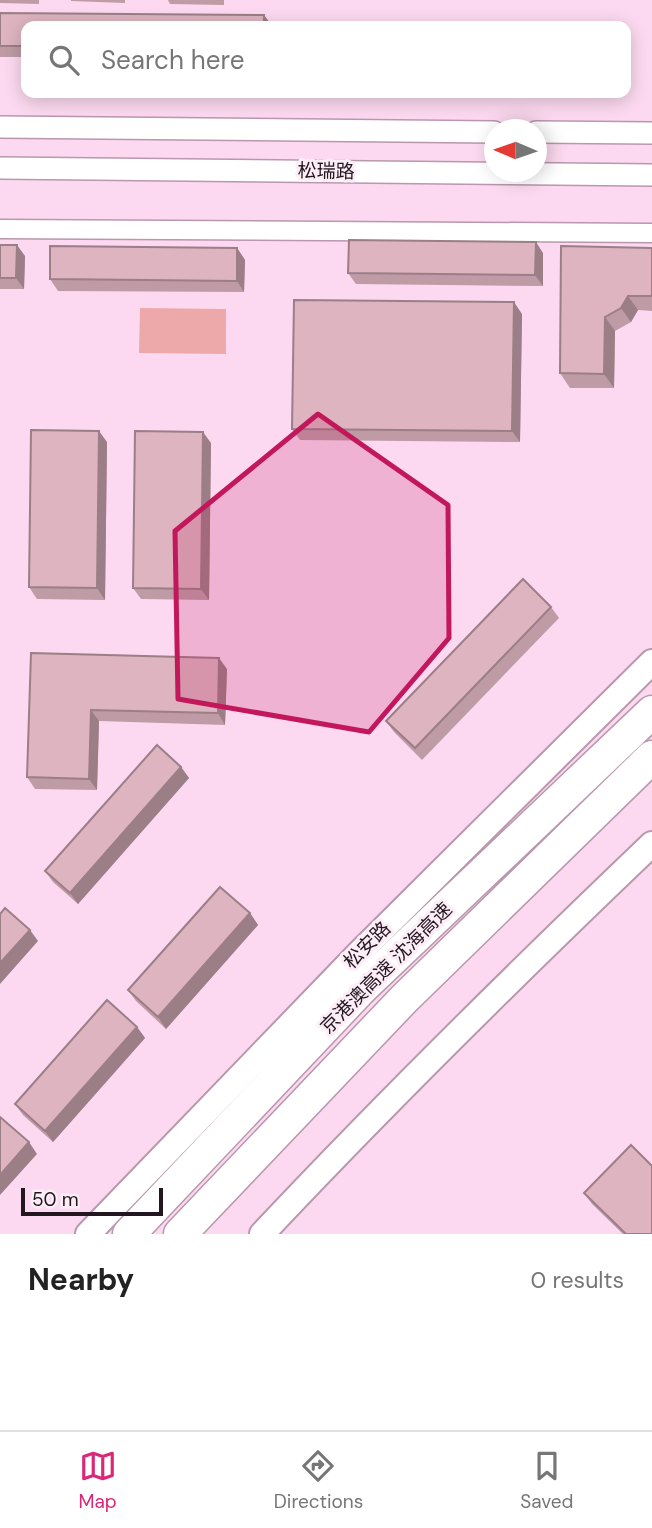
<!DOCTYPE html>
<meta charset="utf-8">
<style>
body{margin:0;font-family:"DM Sans","Noto Sans SC",sans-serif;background:#f6f6f6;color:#222}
.compass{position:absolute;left:484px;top:119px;width:63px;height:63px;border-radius:50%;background:#fff;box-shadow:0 4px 18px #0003;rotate:272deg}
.scale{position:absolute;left:21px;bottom:18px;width:142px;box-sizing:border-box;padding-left:7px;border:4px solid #23171f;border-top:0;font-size:19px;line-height:24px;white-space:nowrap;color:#23171f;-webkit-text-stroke:5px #fcedf7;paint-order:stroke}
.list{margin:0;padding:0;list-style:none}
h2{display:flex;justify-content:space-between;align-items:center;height:91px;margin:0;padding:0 28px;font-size:30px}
h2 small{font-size:23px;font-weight:400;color:#767676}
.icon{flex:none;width:38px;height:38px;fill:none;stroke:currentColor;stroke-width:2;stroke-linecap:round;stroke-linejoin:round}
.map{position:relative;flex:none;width:652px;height:1234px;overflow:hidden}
.search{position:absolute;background:#fff;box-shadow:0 4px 18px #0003;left:21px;right:21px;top:21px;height:77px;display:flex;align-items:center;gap:18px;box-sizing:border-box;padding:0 24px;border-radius:14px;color:#767676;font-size:26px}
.sheet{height:196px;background:#fff}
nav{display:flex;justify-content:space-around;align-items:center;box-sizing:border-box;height:98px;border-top:2px solid #e0e0e0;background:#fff;font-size:19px;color:#767676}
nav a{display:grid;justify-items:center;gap:4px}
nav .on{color:#db2777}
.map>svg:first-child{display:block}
</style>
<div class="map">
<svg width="652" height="1234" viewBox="0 0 652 1234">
<rect width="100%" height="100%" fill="#fcd9f0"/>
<path fill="#eda9a9" d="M140 308 226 309V354L139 353Z"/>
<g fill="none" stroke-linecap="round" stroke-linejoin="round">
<defs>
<path id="minor" d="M0 229 652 233"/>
<path id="tertiary" d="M0 127 494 132
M536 132 652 133
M0 168 652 175"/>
<path id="secondary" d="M88 1234 360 952 652 662
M262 1234C388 1100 519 971 652 844"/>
<path id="motorway" d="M129 1234 361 989 652 712
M180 1234 404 999 652 757"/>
</defs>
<use href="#minor" stroke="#b997ad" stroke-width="21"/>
<use href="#tertiary" stroke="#b997ad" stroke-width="24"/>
<use href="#secondary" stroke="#b997ad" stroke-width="28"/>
<use href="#motorway" stroke="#b997ad" stroke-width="35"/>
<use href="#minor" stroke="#fff" stroke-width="18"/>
<use href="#tertiary" stroke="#fff" stroke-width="21"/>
<use href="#secondary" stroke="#fff" stroke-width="24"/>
<use href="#motorway" stroke="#fff" stroke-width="32"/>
</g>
<path fill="#be9ba5" d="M0 0H39V4L0 3Z
M71 0H125V3L71 1Z
M168 0H224V5L170 4Z
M0 13 264 15 272 26H26V57H0Z
M0 245 25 256 24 289H0Z
M237 248 245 260 244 292 58 291 50 279Z
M652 248V311L638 310 631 322 615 331 614 388H570L560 373Z
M543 253V286L356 284 348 273Z
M522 314 520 442 300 440 292 429Z
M107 442 105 600 37 599 29 587Z
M211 443 209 600 141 599 133 588Z
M551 607 559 618 422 760 394 732 386 721Z
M31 653 227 669 225 725 99 721 97 790 35 789 27 777Z
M181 767 189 778 78 904 53 882 45 871Z
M250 913 258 925 166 1029 136 1001 128 990Z
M137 1027 145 1038 53 1142 23 1115 15 1104Z
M584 1193 652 1234H623L592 1204Z"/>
<path fill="#9b7e86" d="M264 15 272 26H264Z
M536 242 543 253V286L535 275Z
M17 245 25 256 24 289 16 278Z
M237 248 245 260 244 292 237 281Z
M628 296 638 310 631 322 621 308Z
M514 302 522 314 520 442 512 431Z
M605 317 615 331 614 388 604 374Z
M99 431 107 442 105 600 97 588Z
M203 432 211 443 209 600 201 589Z
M219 658 227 669 225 725 218 713Z
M91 710 99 721 97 790 89 779Z
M181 767 189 778 78 904 70 893Z
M250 913 258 925 166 1029 158 1017Z
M30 930 38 941 0 984V963Z
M137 1027 145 1038 53 1142 45 1131Z
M29 1142 37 1154 0 1195V1175Z"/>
<path fill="#ddb4c0" stroke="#9b7e86" stroke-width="2" d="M0 13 264 15V26H26V46H0Z
M295 23 427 26H295Z
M349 240 536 242 535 275 348 273Z
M0 245H17L16 278H0Z
M50 246 237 248V281L50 279Z
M561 246 652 248V296H628L621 308 605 317 604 374 560 373Z
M294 300 514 302 512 431 292 429Z
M31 430 99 431 97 588 29 587Z
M135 431 203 432 201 589 133 588Z
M523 579 551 607 415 748 386 721Z
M31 653 219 658 218 713 91 710 89 779 27 777Z
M157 745 181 767 70 893 45 871Z
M220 887 250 913 158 1017 128 990Z
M5 908 30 930 0 963V914Z
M107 1000 137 1027 45 1131 15 1104Z
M0 1117 29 1142 0 1175Z
M631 1145 652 1166V1234H626L584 1193Z"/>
<path fill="#c2185b" fill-opacity="0.2" stroke="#c2185b" stroke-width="5" stroke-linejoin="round" d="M318 414 448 505 449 638 369 732 178 699 175 531Z"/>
<g text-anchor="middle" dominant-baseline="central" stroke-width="6" stroke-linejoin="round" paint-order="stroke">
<g font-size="19" fill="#23171f" stroke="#fcedf7">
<text transform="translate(326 171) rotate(1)">松瑞路</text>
<text transform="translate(367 945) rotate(-45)">松安路</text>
<text transform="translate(386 968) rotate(-45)">京港澳高速 沈海高速</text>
</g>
</g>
</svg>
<svg class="compass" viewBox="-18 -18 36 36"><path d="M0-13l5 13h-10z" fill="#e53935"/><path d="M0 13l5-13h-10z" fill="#767676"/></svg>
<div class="scale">50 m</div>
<div class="search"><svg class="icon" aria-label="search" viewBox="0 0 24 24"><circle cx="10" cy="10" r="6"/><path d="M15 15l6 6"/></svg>Search here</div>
</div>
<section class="sheet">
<h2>Nearby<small>0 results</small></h2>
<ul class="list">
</ul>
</section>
<nav>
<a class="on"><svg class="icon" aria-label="map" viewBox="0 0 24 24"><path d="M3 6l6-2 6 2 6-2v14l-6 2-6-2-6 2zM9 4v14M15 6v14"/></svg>Map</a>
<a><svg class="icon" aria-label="directions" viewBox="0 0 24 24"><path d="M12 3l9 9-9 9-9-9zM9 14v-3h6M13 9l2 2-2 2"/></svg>Directions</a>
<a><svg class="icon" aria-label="saved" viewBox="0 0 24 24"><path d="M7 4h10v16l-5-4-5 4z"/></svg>Saved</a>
</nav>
